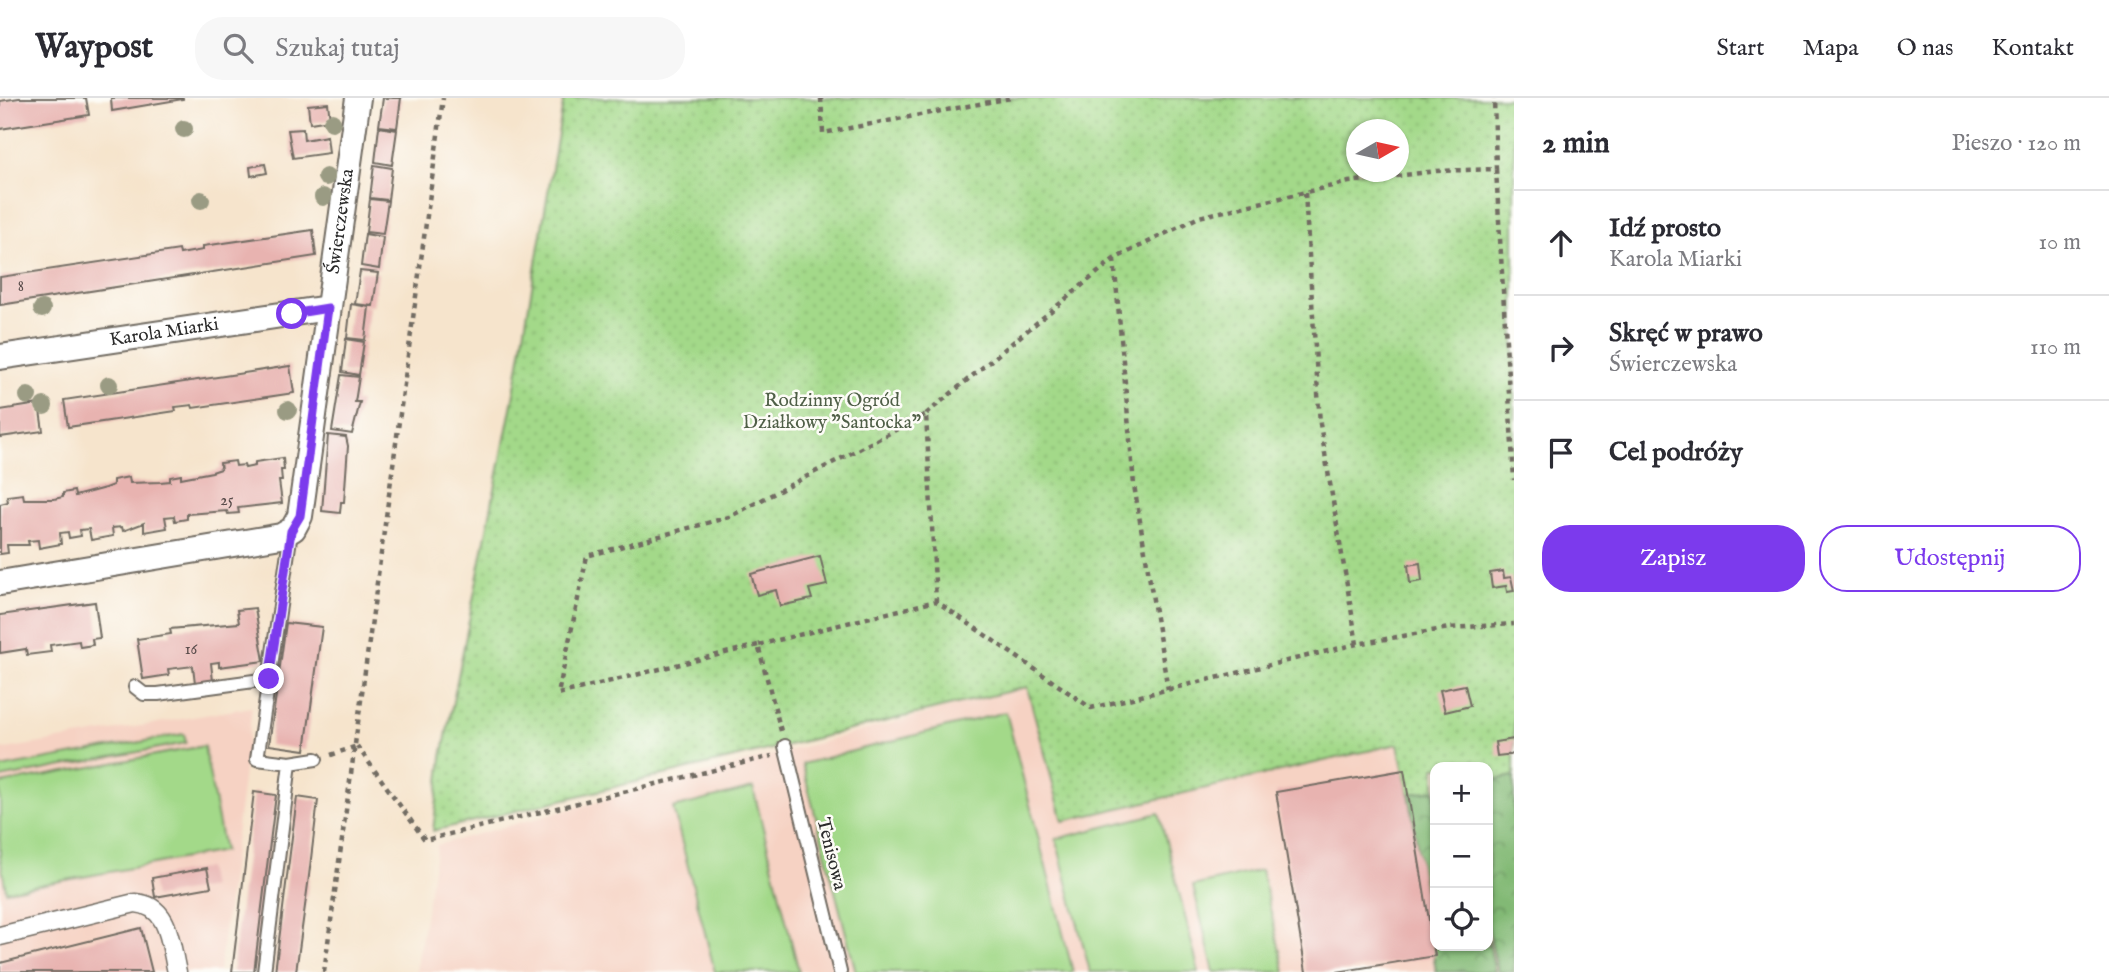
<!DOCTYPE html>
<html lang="pl">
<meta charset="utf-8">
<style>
body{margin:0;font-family:"IM FELL English",serif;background:#f7f7f7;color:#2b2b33}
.controls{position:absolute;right:21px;bottom:21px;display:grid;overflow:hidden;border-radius:14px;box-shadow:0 2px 5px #0004}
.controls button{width:63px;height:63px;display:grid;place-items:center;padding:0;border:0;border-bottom:2px solid #e1e1e2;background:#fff;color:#2b2b33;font:35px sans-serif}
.compass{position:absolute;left:1346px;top:21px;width:63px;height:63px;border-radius:50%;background:#fff;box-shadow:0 2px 5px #0004;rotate:81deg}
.stop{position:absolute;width:21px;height:21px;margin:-16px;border:5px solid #7c3aed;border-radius:50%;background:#fff}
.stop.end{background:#7c3aed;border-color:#fff;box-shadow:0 2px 7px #0008}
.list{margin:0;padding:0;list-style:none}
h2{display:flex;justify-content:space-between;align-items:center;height:91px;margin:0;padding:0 28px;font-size:30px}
h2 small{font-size:23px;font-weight:400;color:#7c7c81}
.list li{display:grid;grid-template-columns:46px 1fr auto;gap:21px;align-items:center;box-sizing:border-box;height:105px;padding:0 28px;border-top:2px solid #e1e1e2}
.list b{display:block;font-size:26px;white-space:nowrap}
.list p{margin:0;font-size:23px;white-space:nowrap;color:#7c7c81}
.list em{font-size:23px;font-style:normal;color:#7c7c81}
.actions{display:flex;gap:14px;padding:21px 28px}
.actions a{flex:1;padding:16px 0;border:2px solid #7c3aed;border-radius:28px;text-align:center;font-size:24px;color:#7c3aed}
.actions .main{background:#7c3aed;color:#fff}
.icon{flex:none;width:38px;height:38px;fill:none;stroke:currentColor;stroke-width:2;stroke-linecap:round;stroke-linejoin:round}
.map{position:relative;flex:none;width:1514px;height:874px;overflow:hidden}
header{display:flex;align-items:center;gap:42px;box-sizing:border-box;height:98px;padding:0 35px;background:#fff;border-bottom:2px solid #e1e1e2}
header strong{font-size:33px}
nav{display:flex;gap:38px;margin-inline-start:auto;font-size:24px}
.search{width:490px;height:63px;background:#f7f7f7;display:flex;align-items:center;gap:18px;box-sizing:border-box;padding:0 24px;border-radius:28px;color:#7c7c81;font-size:26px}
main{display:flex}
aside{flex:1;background:#fff}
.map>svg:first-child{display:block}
</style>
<header>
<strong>Waypost</strong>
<div class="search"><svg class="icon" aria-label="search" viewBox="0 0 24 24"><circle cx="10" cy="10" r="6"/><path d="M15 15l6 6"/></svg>Szukaj tutaj</div>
<nav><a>Start</a><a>Mapa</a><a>O nas</a><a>Kontakt</a></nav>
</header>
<main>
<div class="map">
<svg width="1514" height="874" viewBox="0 0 1514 874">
<defs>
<pattern id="grass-dots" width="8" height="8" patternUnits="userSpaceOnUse" patternTransform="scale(1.75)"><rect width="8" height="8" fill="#a3d989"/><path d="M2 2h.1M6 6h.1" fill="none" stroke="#8cba76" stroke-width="1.8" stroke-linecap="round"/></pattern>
<pattern id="forest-crowns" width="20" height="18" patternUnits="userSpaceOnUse" patternTransform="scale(1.75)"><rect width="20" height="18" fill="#82b975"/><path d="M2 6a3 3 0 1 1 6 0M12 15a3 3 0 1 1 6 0" fill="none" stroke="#6b9760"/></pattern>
</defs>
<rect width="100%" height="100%" fill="#fdfcf7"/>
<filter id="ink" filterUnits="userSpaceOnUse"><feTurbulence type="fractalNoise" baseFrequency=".0143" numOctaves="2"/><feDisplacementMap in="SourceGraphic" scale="14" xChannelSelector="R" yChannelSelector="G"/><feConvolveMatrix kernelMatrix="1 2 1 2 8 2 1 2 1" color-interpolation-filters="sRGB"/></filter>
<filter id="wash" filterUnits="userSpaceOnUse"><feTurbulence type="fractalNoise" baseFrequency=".00686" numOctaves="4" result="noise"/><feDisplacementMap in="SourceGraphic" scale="28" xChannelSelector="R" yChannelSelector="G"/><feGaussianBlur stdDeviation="1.57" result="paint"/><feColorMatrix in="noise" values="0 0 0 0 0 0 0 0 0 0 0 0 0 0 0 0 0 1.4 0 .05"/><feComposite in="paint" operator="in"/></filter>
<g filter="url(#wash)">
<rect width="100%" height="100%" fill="#f6e4cc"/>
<path fill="#f6d2c3" d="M1027 589 1063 723 1399 646 1409 696 1435 692V848H1488V829L1497 871 1514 868V874H416L437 747Z
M252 609 219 874H0V652Z"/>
<path fill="url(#grass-dots)" stroke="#67825a" stroke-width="2" fill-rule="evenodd" d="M564 0H1514V678L1488 683V669H1435V692L1409 696 1398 646 1063 723 1027 589 433 733 442 659 514 295ZM1356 32H1398V74H1356Z"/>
<path fill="url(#forest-crowns)" stroke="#567250" stroke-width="2" d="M1514 678V874H1498L1488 829V683Z
M1435 692V848H1488V841L1495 874H1436L1409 696Z"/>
<path fill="#a3d989" stroke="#67825a" stroke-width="2" d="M1006 614 1073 874H856L802 666Z
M184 636 186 645 0 680V670Z
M204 648 224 753 6 793 0 759V686Z
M753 690 799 874H715L673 710Z
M1159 715 1199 874H1090L1056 741Z
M1261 772 1285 874H1214L1193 788Z"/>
<g id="blocks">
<path fill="#e8b3b0" d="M19 0H86L89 17 0 31V3Z
M111 0H183V1L112 13Z
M383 0H401L397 30 379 28Z
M328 5 330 22 310 25 308 7Z
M379 29 397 32 392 67 375 64Z
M303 31 304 42 327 38 329 55 293 60 288 32Z
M265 66 267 75 251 78 250 69Z
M374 67 392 70 388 102 370 100Z
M370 101 388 103 383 136 366 134Z
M313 132 316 158 0 207V179L179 152 180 156 203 152V148Z
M365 136 383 139 379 171 361 168Z
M360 173 378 175 373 208 355 206Z
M351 206 369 209 365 242 347 240Z
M346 241 364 244 359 277 342 274Z
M290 268 294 295 193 310 192 307 175 309 176 313 68 329 64 302Z
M341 277 359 279 355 304H360L352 336 332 333Z
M39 306 43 333 0 339V312Z
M328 337 346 339 348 348 344 404H341L340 415 322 413Z
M283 360 284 372H281L282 383H279L282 405 238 410 239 415 228 416 227 413 187 416V421L175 423 174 418 165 419 167 430 144 434V425L123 433 122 429 112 430 113 438 91 442 89 431 80 432 81 438 69 440 68 434 60 435 61 446 39 450 38 442 28 443 29 447H7L8 455 0 456V406L8 404 7 398 23 396 24 401H54L63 399V395L74 393 75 398 105 390 113 387V382L129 379 130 385 160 384 170 383V379L181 377V380L212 374 221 371 220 365 235 363 236 368 244 367 245 370 255 368V364Z
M820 458 827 487 809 491 812 501 780 508 776 492 757 497 751 476Z
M1420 465 1422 483 1410 485 1408 467Z
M1503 473 1504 480 1511 479 1514 493 1507 494 1506 488 1492 490 1490 475Z
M95 504 100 540 92 541 93 547 80 549 79 543 50 547 51 554 27 557 26 551 0 555V517Z
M255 510 264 563 219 569V564L211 565 213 583 195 585 193 568 168 571 169 577 143 581 137 541 171 536 170 531 239 525 237 512Z
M286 525 322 529 305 652 269 647Z
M1465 587 1470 608 1445 614 1440 592Z
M1514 641V656L1497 658 1495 644Z
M1404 672 1435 858 1337 874H1306L1276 694Z
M254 694 276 697 272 728 254 874H232Z
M297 699 318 702 308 786 296 874H275Z
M207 770 211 789 155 799 152 780Z
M141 830 152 874H0V865Z"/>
</g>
</g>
<g filter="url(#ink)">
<use href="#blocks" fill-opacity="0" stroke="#726c63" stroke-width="2"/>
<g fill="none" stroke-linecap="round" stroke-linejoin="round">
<defs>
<path id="service" d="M135 589 144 596H158L269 581
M785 648 840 874
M290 665 316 661
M264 874 290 665 257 661 291 434"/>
<path id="pedestrian" d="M0 838 135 805C170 807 170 846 177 874"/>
<g id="minor">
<path id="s1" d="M0 259 328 210"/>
<path id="s2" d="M0 485 281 438 293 431 300 418 358 0"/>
</g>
</defs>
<use href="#service" stroke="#726c63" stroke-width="16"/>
<use href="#pedestrian" stroke="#726c63" stroke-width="21"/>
<use href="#minor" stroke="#726c63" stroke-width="28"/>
<path stroke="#726c63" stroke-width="4.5" stroke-dasharray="5 5" stroke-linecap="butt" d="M821 0 823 35 1011 0
M1496 71 1514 382
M1305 95 1320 326 1357 546
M1114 161 1134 387 1168 592
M926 316 1114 161 1199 119 1349 84 1436 73 1496 71 1494 0
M758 547 558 596 587 458 729 419 926 316 936 503
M781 633 758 547 936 503 1091 610 1357 546 1449 530 1514 526
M357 648 425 742 772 658
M331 657 357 648
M324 874 443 0"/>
<use href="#service" stroke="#fff" stroke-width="12"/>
<use href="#pedestrian" stroke="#fff" stroke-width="18"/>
<use href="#minor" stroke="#fff" stroke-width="24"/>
</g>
<g fill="#9a9b83">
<circle cx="332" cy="24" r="9"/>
<circle cx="184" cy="31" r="9"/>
<circle cx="326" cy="79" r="9"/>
<circle cx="323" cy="99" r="9"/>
<circle cx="201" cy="102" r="9"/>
<circle cx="42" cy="211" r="9"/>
<circle cx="109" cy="287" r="9"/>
<circle cx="28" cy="298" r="9"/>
<circle cx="44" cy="308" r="9"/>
<circle cx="288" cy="312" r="9"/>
</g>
</g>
<g fill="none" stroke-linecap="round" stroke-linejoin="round" filter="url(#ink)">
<path stroke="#7c3aed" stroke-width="9" d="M269 581 291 433 300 418 328 210 292 216"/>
</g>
<g text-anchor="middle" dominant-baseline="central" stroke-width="5" stroke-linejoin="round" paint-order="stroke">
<g font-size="16" fill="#5a4d4c">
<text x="21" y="189">8</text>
<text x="227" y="403">25</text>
<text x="191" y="552">16</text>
</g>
<g font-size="19" fill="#2b2b2b" stroke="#fdfcf7">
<text stroke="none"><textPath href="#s2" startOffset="611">Świerczewska</textPath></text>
<text stroke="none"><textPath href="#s1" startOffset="166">Karola Miarki</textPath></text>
<text transform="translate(831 756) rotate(76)">Tenisowa</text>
</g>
<g font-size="19" fill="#4f5f47" stroke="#fdfcf7">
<text x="832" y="303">Rodzinny Ogród<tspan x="832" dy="22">Działkowy "Santocka"</tspan></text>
</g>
</g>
</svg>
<div class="controls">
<button>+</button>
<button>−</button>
<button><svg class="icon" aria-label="locate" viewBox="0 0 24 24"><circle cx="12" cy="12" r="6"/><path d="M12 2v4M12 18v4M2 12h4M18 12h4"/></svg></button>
</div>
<svg class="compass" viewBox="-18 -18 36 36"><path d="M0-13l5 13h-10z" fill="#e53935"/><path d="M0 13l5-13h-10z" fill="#7c7c81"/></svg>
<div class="stop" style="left:292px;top:216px"></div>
<div class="stop end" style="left:269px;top:581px"></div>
</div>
<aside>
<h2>2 min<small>Pieszo · 120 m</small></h2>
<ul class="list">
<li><svg class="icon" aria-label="ahead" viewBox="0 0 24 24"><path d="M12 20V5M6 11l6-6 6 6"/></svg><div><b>Idź prosto</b><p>Karola Miarki</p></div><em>10 m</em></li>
<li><svg class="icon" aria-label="right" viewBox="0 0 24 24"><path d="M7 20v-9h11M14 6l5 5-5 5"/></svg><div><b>Skręć w prawo</b><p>Świerczewska</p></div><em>110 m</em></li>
<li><svg class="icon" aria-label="arrive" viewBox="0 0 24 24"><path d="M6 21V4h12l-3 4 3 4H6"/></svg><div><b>Cel podróży</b></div></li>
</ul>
<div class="actions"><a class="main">Zapisz</a><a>Udostępnij</a></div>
</aside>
</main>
